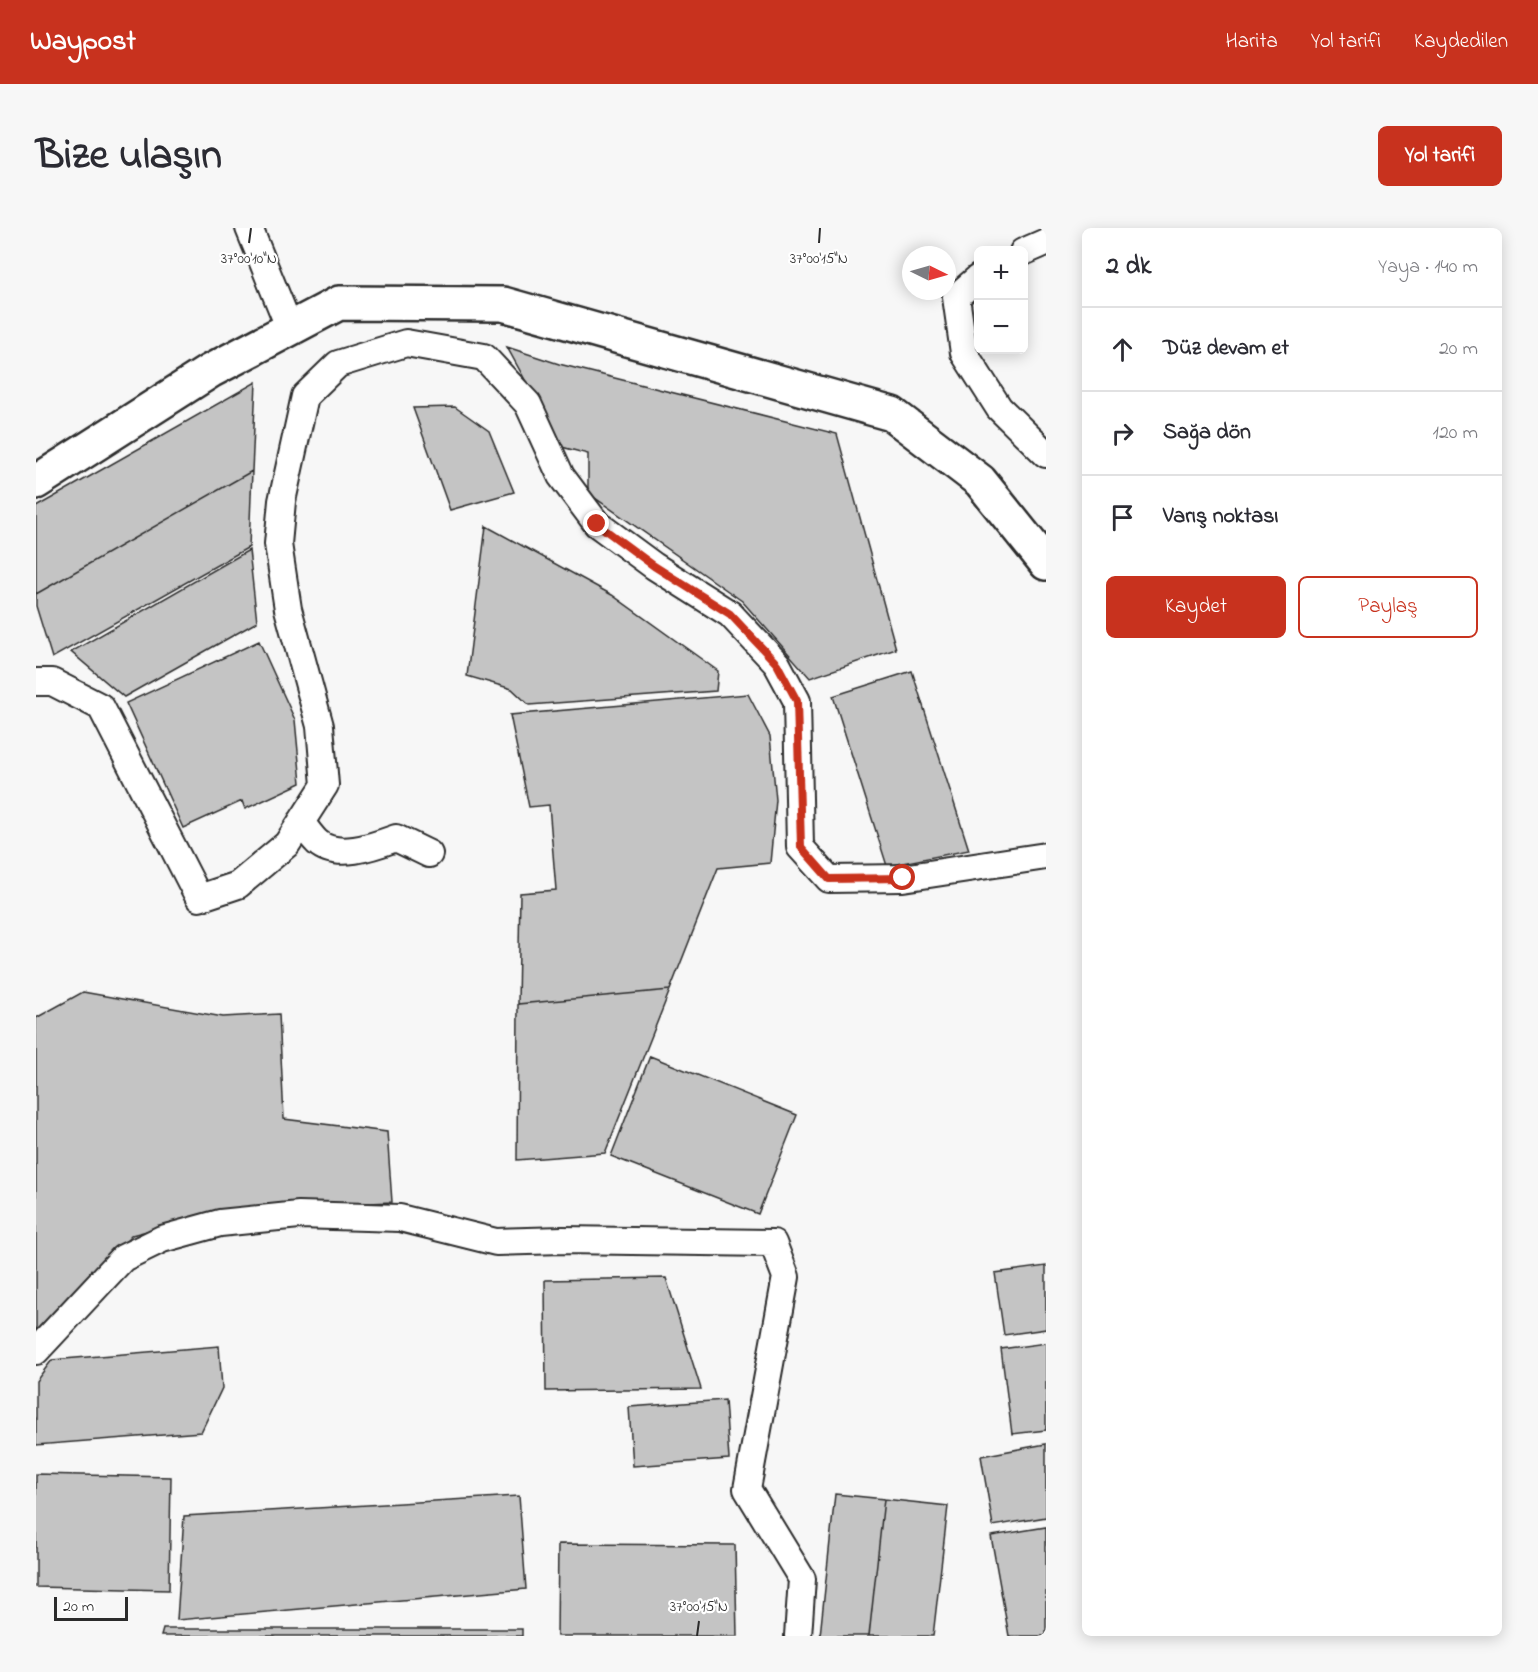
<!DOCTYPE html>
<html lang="tr">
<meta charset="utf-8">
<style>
body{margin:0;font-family:"Indie Flower",sans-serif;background:#f7f7f7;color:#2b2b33}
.controls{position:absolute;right:18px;top:18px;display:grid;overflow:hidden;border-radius:9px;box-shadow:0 3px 15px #0003}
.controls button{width:54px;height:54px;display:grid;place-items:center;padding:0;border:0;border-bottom:2px solid #e1e1e2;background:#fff;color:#2b2b33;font:30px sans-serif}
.compass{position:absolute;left:866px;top:18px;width:54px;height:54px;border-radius:50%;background:#fff;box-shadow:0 3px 15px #0003;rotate:95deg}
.scale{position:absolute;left:18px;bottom:15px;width:74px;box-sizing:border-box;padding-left:6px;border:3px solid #2b2b2b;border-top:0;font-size:16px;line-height:21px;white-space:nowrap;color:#2b2b2b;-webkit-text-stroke:4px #fff;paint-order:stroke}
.stop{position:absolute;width:18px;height:18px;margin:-14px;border:4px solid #c8321e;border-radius:50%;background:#fff}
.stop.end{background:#c8321e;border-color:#fff;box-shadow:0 2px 6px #0008}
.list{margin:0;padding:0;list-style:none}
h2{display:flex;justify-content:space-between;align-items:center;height:78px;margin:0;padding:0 24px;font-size:26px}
h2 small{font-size:20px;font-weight:400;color:#7c7c81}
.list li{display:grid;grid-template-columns:39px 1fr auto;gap:18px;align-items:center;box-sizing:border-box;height:84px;padding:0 24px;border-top:2px solid #e1e1e2}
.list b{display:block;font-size:22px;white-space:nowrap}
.list em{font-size:20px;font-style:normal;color:#7c7c81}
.actions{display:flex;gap:12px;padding:18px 24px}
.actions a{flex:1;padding:14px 0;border:2px solid #c8321e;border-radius:9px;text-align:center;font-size:21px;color:#c8321e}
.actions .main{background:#c8321e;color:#fff}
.icon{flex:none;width:33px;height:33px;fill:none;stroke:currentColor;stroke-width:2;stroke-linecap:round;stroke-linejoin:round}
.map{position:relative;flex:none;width:1010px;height:1408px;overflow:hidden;border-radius:9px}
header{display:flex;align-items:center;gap:36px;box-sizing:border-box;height:84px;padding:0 30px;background:#c8321e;color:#fff}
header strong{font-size:28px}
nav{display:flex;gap:33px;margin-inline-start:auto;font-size:21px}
.intro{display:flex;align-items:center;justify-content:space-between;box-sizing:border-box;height:144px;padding:0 36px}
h1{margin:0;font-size:42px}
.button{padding:15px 27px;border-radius:9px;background:#c8321e;color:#fff;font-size:21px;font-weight:700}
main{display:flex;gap:36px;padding:0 36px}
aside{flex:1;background:#fff;border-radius:9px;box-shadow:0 3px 15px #0003}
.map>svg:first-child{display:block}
</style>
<header>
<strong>Waypost</strong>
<nav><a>Harita</a><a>Yol tarifi</a><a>Kaydedilen</a></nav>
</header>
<div class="intro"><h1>Bize ulaşın</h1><a class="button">Yol tarifi</a></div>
<main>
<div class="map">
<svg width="1010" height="1408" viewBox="0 0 1010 1408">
<rect width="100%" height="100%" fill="#f7f7f7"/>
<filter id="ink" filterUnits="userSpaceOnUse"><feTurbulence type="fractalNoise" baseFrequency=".0167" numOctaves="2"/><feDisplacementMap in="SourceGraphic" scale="12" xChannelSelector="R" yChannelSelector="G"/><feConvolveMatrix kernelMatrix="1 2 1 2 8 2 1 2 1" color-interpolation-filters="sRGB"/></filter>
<g filter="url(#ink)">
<path fill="#c4c4c4" stroke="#2b2b2b" stroke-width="1.5" d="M471 119 523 136 801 206 860 421 774 450 706 373 552 265V226L526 219Z
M220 154 216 243 0 366V279Z
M419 179 453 203 478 264 414 282 377 180Z
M216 243 213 319 16 430 0 378V366Z
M450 298 576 367 682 443 680 463 493 477 476 461 431 448Z
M213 322 221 394 88 469 35 424Z
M223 413 259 492 265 555 209 581 206 573 147 600 90 475Z
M876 443 933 622 851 638 797 468Z
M712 466 734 508 740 572 734 635 682 640 634 762 482 776 484 665 520 662 513 577 493 579 474 487Z
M634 762 569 925 481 932 482 776Z
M47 764 187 789 243 786 248 891 351 904 356 974 195 981 96 1007 0 1110V790Z
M614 828 761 887 722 986 575 928Z
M1010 1038V1101L968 1107 959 1045Z
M630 1050 665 1161 510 1163 509 1052Z
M1010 1115V1202L976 1206 965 1121Z
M183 1118 186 1160 165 1204 0 1217V1153L16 1132Z
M689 1172 693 1231 597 1238 593 1179Z
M1010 1216V1289L957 1298 945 1228Z
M0 1246 135 1249 133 1362 0 1359Z
M799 1266 848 1271 833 1408H784Z
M483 1268 490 1361 141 1392 148 1288Z
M848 1271 912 1278 897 1408H833Z
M1010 1299V1408H973L955 1308Z
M522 1316 699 1317 701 1408H521Z
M127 1401H486V1408H125Z"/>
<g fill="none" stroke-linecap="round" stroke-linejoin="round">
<defs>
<path id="street" d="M213 0 254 101
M987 24 1010 14
M942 50 920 69 928 125 963 180 1010 226
M0 454H16L65 479 163 670 202 657 251 616 289 557 284 498 252 381 242 316 246 273 269 168 302 136 370 115 448 129 492 176 525 248 561 296 618 338 694 386 741 436 761 473 764 619 793 651 867 650 1010 628
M265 594C270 601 275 608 281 614 301 632 338 618 360 610L393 626
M0 1123 87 1030 126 1011 184 995 263 987 364 990 460 1014 527 1012 737 1015 750 1049 711 1261 766 1351 762 1408"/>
<path id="secondary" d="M0 254 174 143 303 75 467 76 856 186 944 253 1010 335"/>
</defs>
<use href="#street" stroke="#2b2b2b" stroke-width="30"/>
<use href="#secondary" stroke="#2b2b2b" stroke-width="38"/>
<use href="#street" stroke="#fff" stroke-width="26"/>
<use href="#secondary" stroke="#fff" stroke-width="33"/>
</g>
</g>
<g fill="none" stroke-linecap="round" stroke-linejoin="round" filter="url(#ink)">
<path stroke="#c8321e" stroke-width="8" d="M561 296 618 338 694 386 741 436 761 473 765 619 793 651 867 650"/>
</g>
<path fill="none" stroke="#2b2b2b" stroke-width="2" d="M213 15 215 0M783 15 784 0M661 1408 663 1393"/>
<g font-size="15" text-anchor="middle" fill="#2b2b2b" stroke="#fff" stroke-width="4.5" stroke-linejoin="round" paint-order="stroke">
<text x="213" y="35">37°00'10"N</text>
<text x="783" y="35">37°00'15"N</text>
<text x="663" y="1383">37°00'15"N</text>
</g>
</svg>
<div class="controls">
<button>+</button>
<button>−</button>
</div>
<svg class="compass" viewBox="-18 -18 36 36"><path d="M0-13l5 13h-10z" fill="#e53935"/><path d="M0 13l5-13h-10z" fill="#7c7c81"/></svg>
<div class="scale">20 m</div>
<div class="stop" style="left:867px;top:650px"></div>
<div class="stop end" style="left:561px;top:296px"></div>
</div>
<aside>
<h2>2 dk<small>Yaya · 140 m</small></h2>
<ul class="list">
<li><svg class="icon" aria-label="ahead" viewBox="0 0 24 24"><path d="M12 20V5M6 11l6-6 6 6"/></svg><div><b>Düz devam et</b></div><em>20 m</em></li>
<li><svg class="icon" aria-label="right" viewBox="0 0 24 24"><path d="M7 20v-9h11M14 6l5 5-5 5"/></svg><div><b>Sağa dön</b></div><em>120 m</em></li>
<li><svg class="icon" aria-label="arrive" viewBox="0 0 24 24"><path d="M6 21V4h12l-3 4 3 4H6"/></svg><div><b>Varış noktası</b></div></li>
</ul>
<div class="actions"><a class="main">Kaydet</a><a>Paylaş</a></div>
</aside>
</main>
